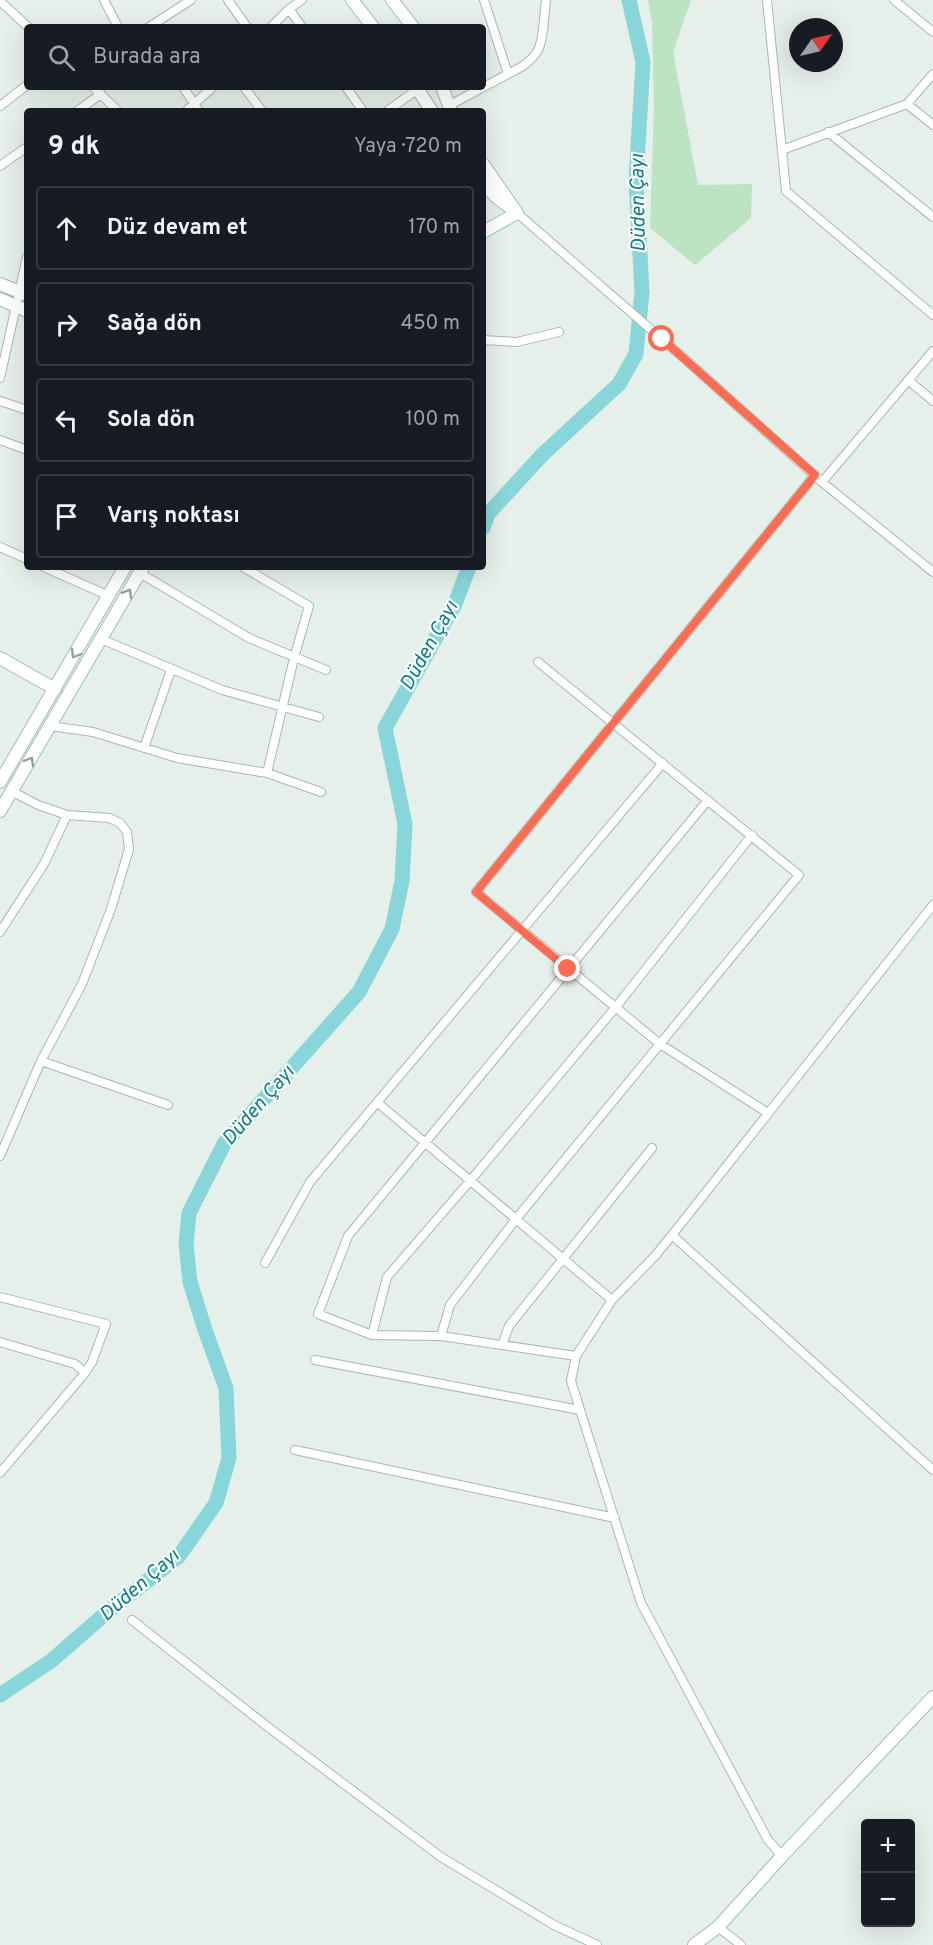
<!DOCTYPE html>
<html lang="tr">
<meta charset="utf-8">
<style>
body{margin:0;font-family:Overpass,sans-serif;background:#20242c;color:#f1f3f6}
.controls{position:absolute;right:18px;bottom:18px;display:grid;overflow:hidden;border-radius:6px;box-shadow:0 6px 24px #0002}
.controls button{width:54px;height:54px;display:grid;place-items:center;padding:0;border:0;border-bottom:2px solid #363941;background:#171b24;color:#f1f3f6;font:30px sans-serif}
.compass{position:absolute;left:789px;top:18px;width:54px;height:54px;border-radius:50%;background:#171b24;box-shadow:0 6px 24px #0002;rotate:56deg}
.stop{position:absolute;width:18px;height:18px;margin:-14px;border:4px solid #ff6c54;border-radius:50%;background:#fff}
.stop.end{background:#ff6c54;border-color:#fff;box-shadow:0 2px 6px #0008}
.list{margin:0;padding:0;list-style:none}
h2{display:flex;justify-content:space-between;align-items:center;height:78px;margin:0;padding:0 24px;font-size:26px}
h2 small{font-size:20px;font-weight:400;color:#9ea1a6}
.list li{display:grid;grid-template-columns:39px 1fr auto;gap:18px;align-items:center;box-sizing:border-box;height:84px;margin:0 12px 12px;padding:0 12px;border:2px solid #363941;border-radius:6px}
.list b{display:block;font-size:22px;white-space:nowrap}
.list em{font-size:20px;font-style:normal;color:#9ea1a6}
.icon{flex:none;width:33px;height:33px;fill:none;stroke:currentColor;stroke-width:2;stroke-linecap:round;stroke-linejoin:round}
.map{position:relative;flex:none;width:933px;height:1945px;overflow:hidden}
.search{position:absolute;background:#171b24;box-shadow:0 6px 24px #0002;left:24px;top:24px;width:462px;height:66px;display:flex;align-items:center;gap:15px;box-sizing:border-box;padding:0 21px;border-radius:6px;color:#9ea1a6;font-size:22px}
.panel{position:absolute;background:#171b24;box-shadow:0 6px 24px #0002;left:24px;top:108px;width:462px;height:462px;border-radius:6px}
.map>svg:first-child{display:block}
</style>
<div class="map">
<svg width="933" height="1945" viewBox="0 0 933 1945">
<rect width="100%" height="100%" fill="#e5f0ea"/>
<path fill="#bce3c2" d="M648 0H691L673 52 698 185 752 184 751 218 695 265 650 228 654 106 652 23Z"/>
<g fill="none" stroke-linecap="round" stroke-linejoin="round">
<path stroke="#88d6da" stroke-width="15" d="M483 528 488 514 542 455 619 384 636 354 642 292 636 180 643 62 629 0
M0 1695 51 1661 105 1614 179 1556 216 1503 229 1458 226 1388 205 1330 190 1282 186 1244 189 1213 224 1144 359 992 392 929 402 881 405 824 385 728 455 604 469 567"/>
<defs>
<path id="street" d="M104 0 118 27
M228 0 247 27
M484 0 508 74
M767 0 786 191 933 315
M894 0 933 32
M0 1 28 27
M289 9 302 27
M149 27 191 0
M271 27 289 9 302 0
M93 87 118 111
M183 87 199 111
M244 87 262 111
M346 87 363 111
M907 104 933 74
M0 106 27 85
M448 106 523 66C528 62 534 57 537 52 544 41 544 14 546 0
M77 111 101 94
M186 111 213 87
M387 111 418 89
M828 132 933 217
M782 150 907 104 933 125
M0 166 27 147
M517 213 686 360 822 482
M483 340 517 342 559 332
M933 351 822 482 933 572
M0 378 27 257
M908 380 933 401
M0 401 27 410
M0 440 27 450
M0 547 27 559
M44 567 109 596
M243 567 309 606 294 658 267 773
M140 573 249 638 326 670
M101 639 222 690 319 717
M50 726 93 732 177 758 267 773 321 792
M144 748 171 670
M0 932 44 864 67 815
M41 1061 168 1105
M378 1103 612 1300
M768 1113 660 1044 476 892 815 475
M0 1156 41 1061 82 984 111 909 129 849 127 832 120 823 109 818 67 815 38 805 13 792
M672 1235 933 1470
M265 1263 310 1182 663 763
M0 1297 106 1324 92 1362 85 1373 0 1473
M372 1335 387 1277 470 1181 615 1008 752 835
M441 1336 450 1305 516 1219 799 875 538 662
M0 1342 75 1364 85 1373
M502 1345 509 1326 652 1148
M576 1356 441 1336 372 1335 318 1314 348 1236 708 800
M315 1360 580 1410
M295 1450 615 1518
M132 1620 268 1727 441 1857 554 1925 597 1945
M782 1856 768 1840 641 1603 571 1381 576 1356 612 1300 655 1256 672 1235 933 905
M718 1927 741 1945"/>
<path id="secondary" d="M352 0 373 27
M392 0 413 27
M416 87 432 111
M442 87 451 111
M483 164 517 213
M483 183 496 197 508 206
M483 232 517 213
M0 284 27 295
M0 299 27 311
M0 658 55 689
M0 782 125 567
M0 811 143 567
M694 1945 718 1927 782 1856 933 1697"/>
</defs>
<use href="#street" stroke="#a6b9b1" stroke-width="10"/>
<use href="#secondary" stroke="#a2bdb1" stroke-width="14"/>
<use href="#street" stroke="#fff" stroke-width="8"/>
<use href="#secondary" stroke="#fff" stroke-width="12"/>
</g>
<defs><path id="oneway-chevron" d="M-2-3.5L2.5 0L-2 3.5" fill="none" stroke-width="1.6" stroke-linecap="round" stroke-linejoin="round" transform="scale(1.5)"/></defs>
<g stroke="#90a29b">
<use href="#oneway-chevron" transform="translate(128 593) rotate(-60)"/>
<use href="#oneway-chevron" transform="translate(75 654) rotate(120)"/>
<use href="#oneway-chevron" transform="translate(30 761) rotate(-60)"/>
</g>
<g fill="none" stroke-linecap="round" stroke-linejoin="round">
<path stroke="#ff6c54" stroke-width="8" d="M568 969 476 892 815 475 662 339"/>
</g>
<g text-anchor="middle" dominant-baseline="central" stroke-width="4.5" stroke-linejoin="round" paint-order="stroke">
<g font-size="20" font-style="italic" fill="#137b82" stroke="#f6fbf8">
<text transform="translate(639 203) rotate(-91)">Düden Çayı</text>
<text transform="translate(430 646) rotate(-61)">Düden Çayı</text>
<text transform="translate(259 1106) rotate(-49)">Düden Çayı</text>
<text transform="translate(140 1586) rotate(-41)">Düden Çayı</text>
</g>
</g>
</svg>
<div class="controls">
<button>+</button>
<button>−</button>
</div>
<svg class="compass" viewBox="-18 -18 36 36"><path d="M0-13l5 13h-10z" fill="#e53935"/><path d="M0 13l5-13h-10z" fill="#9ea1a6"/></svg>
<div class="stop" style="left:662px;top:339px"></div>
<div class="stop end" style="left:568px;top:969px"></div>
<div class="search"><svg class="icon" aria-label="search" viewBox="0 0 24 24"><circle cx="10" cy="10" r="6"/><path d="M15 15l6 6"/></svg>Burada ara</div>
<section class="panel">
<h2>9 dk<small>Yaya · 720 m</small></h2>
<ul class="list">
<li><svg class="icon" aria-label="ahead" viewBox="0 0 24 24"><path d="M12 20V5M6 11l6-6 6 6"/></svg><div><b>Düz devam et</b></div><em>170 m</em></li>
<li><svg class="icon" aria-label="right" viewBox="0 0 24 24"><path d="M7 20v-9h11M14 6l5 5-5 5"/></svg><div><b>Sağa dön</b></div><em>450 m</em></li>
<li><svg class="icon" aria-label="left" viewBox="0 0 24 24"><path d="M17 20v-9H6M10 6l-5 5 5 5"/></svg><div><b>Sola dön</b></div><em>100 m</em></li>
<li><svg class="icon" aria-label="arrive" viewBox="0 0 24 24"><path d="M6 21V4h12l-3 4 3 4H6"/></svg><div><b>Varış noktası</b></div></li>
</ul>
</section>
</div>
